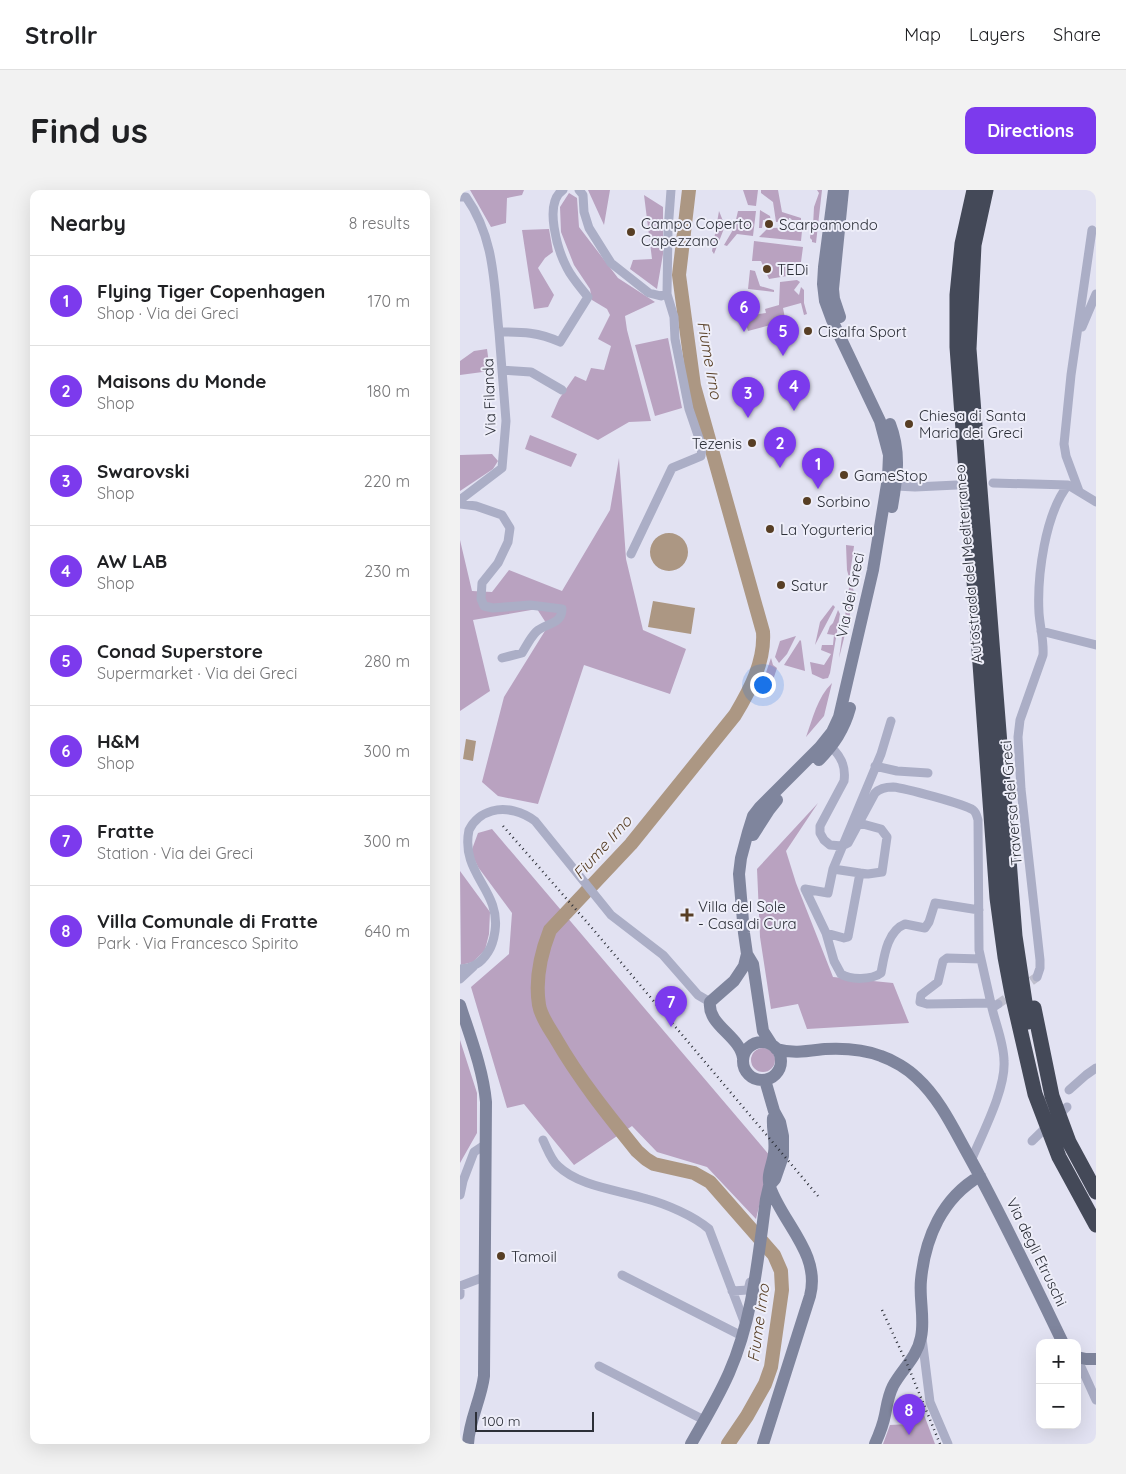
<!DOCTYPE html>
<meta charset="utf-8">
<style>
body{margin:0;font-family:Quicksand,sans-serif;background:#f2f2f2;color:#202124}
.controls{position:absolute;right:15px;bottom:15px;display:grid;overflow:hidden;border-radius:10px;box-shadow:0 5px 20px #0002}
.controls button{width:45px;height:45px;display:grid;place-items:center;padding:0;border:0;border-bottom:1px solid #e0e0e0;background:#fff;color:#202124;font:25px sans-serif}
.scale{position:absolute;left:15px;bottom:12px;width:119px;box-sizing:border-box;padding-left:5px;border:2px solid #2c2f38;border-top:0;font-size:14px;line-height:18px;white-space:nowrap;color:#2c2f38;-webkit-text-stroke:4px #eeeef9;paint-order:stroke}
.you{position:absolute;left:302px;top:494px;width:18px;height:18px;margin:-12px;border:4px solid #fff;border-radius:50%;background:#1a73e8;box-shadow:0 0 0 8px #1a73e833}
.badge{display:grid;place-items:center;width:32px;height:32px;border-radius:50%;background:#7c3aed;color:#fff;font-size:16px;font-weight:700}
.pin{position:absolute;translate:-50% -41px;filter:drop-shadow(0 1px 2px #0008)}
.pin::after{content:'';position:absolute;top:26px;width:18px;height:15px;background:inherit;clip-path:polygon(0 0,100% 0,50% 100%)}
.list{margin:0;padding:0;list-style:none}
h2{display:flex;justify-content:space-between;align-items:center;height:65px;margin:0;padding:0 20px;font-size:21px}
h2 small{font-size:16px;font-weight:400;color:#757577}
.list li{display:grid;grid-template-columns:32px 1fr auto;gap:15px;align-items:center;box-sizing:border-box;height:90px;padding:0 20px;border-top:1px solid #e0e0e0}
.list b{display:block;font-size:19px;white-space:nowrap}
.list p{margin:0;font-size:16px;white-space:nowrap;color:#757577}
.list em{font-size:16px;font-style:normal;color:#757577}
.map{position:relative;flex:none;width:636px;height:1254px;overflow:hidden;border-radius:10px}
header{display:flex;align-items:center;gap:30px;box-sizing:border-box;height:70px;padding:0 25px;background:#fff;border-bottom:1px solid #e0e0e0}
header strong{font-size:24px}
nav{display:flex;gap:28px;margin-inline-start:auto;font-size:18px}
.intro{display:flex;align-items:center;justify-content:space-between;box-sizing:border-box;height:120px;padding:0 30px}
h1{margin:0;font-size:35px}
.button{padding:12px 22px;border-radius:10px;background:#7c3aed;color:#fff;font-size:18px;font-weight:700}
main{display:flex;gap:30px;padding:0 30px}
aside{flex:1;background:#fff;border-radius:10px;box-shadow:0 5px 20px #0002}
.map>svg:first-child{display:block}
</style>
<header>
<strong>Strollr</strong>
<nav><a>Map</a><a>Layers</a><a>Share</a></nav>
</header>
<div class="intro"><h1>Find us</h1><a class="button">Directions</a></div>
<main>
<aside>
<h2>Nearby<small>8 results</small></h2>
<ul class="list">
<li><span class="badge">1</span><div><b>Flying Tiger Copenhagen</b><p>Shop · Via dei Greci</p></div><em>170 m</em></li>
<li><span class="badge">2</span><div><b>Maisons du Monde</b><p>Shop</p></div><em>180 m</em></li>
<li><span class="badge">3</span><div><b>Swarovski</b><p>Shop</p></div><em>220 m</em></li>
<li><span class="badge">4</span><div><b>AW LAB</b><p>Shop</p></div><em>230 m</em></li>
<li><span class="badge">5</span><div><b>Conad Superstore</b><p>Supermarket · Via dei Greci</p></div><em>280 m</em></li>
<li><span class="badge">6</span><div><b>H&amp;M</b><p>Shop</p></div><em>300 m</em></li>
<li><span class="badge">7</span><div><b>Fratte</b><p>Station · Via dei Greci</p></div><em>300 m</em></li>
<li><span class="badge">8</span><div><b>Villa Comunale di Fratte</b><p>Park · Via Francesco Spirito</p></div><em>640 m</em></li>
</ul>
</aside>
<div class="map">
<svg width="636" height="1254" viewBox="0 0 636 1254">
<rect width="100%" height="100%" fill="#e2e2f2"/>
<path fill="#b9a2c0" d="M10 0H64L62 5 47 8 46 33 31 37Z
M128 0H150L144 35Z
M283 0H298L296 16 288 15Z
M301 0H318L322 22 341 28V30H332L330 28H329V30L316 32 313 12 301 3Z
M357 0H362L356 53 352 52V50L350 48 351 38 353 36 354 17 359 3Z
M109 3 117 8 119 37 158 88 195 112 165 126 167 140 191 231 169 232 138 250 91 227 99 209 115 186 126 191 131 178 144 180 151 156 138 149 150 125 147 119 132 110 130 99 114 75 101 42 100 17Z
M184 5 203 17V64L197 99 170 79 173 70 192 69Z
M300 20 310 26 312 38 340 37 342 41 341 51 299 47 307 39 306 30H303L302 38H299Z
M259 21 265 36 254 64 252 61Z
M278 21H296L293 46 277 44 267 56 264 55 274 38Z
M89 39 93 62 85 68 78 78 94 105 88 117 74 119 62 40Z
M294 51 343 57 341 72 334 75 333 85 309 89 301 71H292Z
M290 80 295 81 300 96 314 100V102L288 99Z
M337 90 340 92 334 100 339 105 341 97 344 100V113L347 124 344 125 341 113 323 118 325 128 318 133 288 141 283 124 292 122 293 125 306 123 305 119 319 115 320 92Z
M208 148 222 218 195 226 175 155Z
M27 159 30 181 0 185V171L14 161Z
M70 245 117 264 111 277 65 259Z
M32 264 38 271 33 279 0 301V265Z
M159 268 166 369 183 440 226 459 210 504 124 475 78 614 38 606 22 592 44 507 88 436 77 419 13 430 30 501 0 521V350L12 401 32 402 49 380 102 401 150 320Z
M386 355 394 356 390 384 394 403 392 416 379 468 390 391 387 380Z
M373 415 375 417 355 455 360 432Z
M378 420 380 424 370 483 368 488 363 489 352 484 350 472 364 475 371 464 361 460 362 455H373L374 445 367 444 370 436 373 433Z
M336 446 327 464 319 473 315 467 320 451Z
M340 450 341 451 345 481 324 475Z
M311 468 313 475 317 478 307 508 305 502 300 500Z
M372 493 364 526 346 547C353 528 357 508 372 493Z
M358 613 326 661 336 693 373 787 433 793 449 833 347 839 338 814 311 819 300 747 297 679Z
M32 639 311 967 296 1029 247 977 197 962 172 936 114 975 64 914 47 918 11 797 49 764 52 723 18 677 11 662 18 643Z
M0 681 30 722 29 744 25 760 13 772 1 775Z
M0 850 17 903V943L0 973Z
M291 870a12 12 0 1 1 24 0a12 12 0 1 1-24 0Z
M463 1222 475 1254H423L430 1235 448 1234 451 1227Z"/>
<path fill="#ac9783" d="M190 362a19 19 0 1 1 38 0a19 19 0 1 1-38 0Z
M193 411 235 418 231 444 188 437Z
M6 549 16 551 13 571 3 569Z"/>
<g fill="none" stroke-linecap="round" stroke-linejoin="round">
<path stroke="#ac9783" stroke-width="14" d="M229 0 219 85 234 196 303 442C305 472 290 500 275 525L171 654 90 740C81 763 75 790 79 815 81 827 90 839 96 849 119 889 148 925 177 961L186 969 194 974 234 983 250 992 314 1065 321 1081 322 1100 311 1177 305 1194 287 1226 268 1254"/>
<path stroke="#bebecd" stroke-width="9" stroke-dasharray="9 4.5" stroke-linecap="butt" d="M538 814 577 787"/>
<path stroke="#abaec6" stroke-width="9" d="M119 0 123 5 124 22 129 38 151 73 189 103 201 106 207 104 208 41 211 0
M0 7H6C35 48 34 95 39 142 63 142 78 142 100 152L128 107C121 98 112 88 107 78 98 61 83 13 103 0
M622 137 636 104
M42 180 71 182 102 200
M533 293 608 295 636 312
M436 296 455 297 497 295
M619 301 606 266 604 254 611 185 632 40
M0 310 42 278 46 231 39 142
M0 314 16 316 42 325 50 338 48 352 38 373 22 393 21 409 24 416 33 418 70 415 102 419C102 435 85 433 76 442 70 448 66 457 62 463L42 468
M171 364 212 278 241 266 242 257 229 219 215 149 214 127 207 104
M581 441 636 455
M371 557C382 567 386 577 384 591L360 636V643L364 650 370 655 382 656 388 653 415 603C420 598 426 597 433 597 444 598 505 614 513 620 516 622 517 626 518 630L519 760 532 818
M415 576 437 581 468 583
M399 633 421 639 427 647 422 682 408 684 400 683
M345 699 366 743 374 771 381 784C390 790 412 790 421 783 424 767 427 741 445 734L465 738 469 732 475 713 519 720
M345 699 368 703 373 679 421 564 431 531
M366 743 384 748 388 747 400 683 373 679
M521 769 487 768 483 771 478 792 461 805 460 812 467 814 531 813
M0 779C13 778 21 773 28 762 32 756 34 748 35 741 41 700 0 684 9 640 14 630 21 624 32 621 47 617 63 622 75 631L151 725 203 765 238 805 250 812
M577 787 580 778V770L561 599 558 547 560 530 583 465C584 451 580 437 579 423 577 386 585 324 608 295
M0 789 13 777
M609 900 626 885 636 878
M83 950C87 958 91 970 98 976 120 997 159 1000 187 1009 206 1014 234 1026 249 1039L285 1134
M572 951 607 917
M511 971C522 944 546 899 544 871 544 854 536 835 532 818L538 814
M0 1005 3 991 14 962 26 954
M162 1085 282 1146
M272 1101 288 1100 290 1092
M0 1105V1096L24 1087
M462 1148 470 1212 488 1254
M617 1168 636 1210
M139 1176 244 1230"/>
<path stroke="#7f859d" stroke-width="12" d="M380 127 374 109 373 99 383 0
M430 234C441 262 437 288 432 317
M359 570C374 554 384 540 390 518
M293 645 309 620 317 610
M0 815C10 846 23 879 26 912L24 1186C21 1210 9 1230 8 1254
M283 871a19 19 0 1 1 38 0a19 19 0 1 1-38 0Z
M312 855 303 841 293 774 287 764 284 743 279 684 281 668 288 642 293 626 300 617 360 557 372 542 379 527 413 380 428 288 429 265 420 231 372 130 365 111 363 94 364 77 374 0
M316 859C333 864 348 861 365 859 384 858 403 859 421 866 433 870 448 879 457 888 481 910 495 942 511 970 544 1030 573 1091 603 1153
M283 868C280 846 247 835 250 812L274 791 284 776 287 764
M617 1167 626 1169H636
M231 1254C244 1231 258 1208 269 1183 293 1129 298 1067 306 1009L309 996 315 989 323 966V946L320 932 314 921 305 890
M303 1254 350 1106C361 1064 323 1034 310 997 306 985 313 974 314 963 316 951 312 940 313 928
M415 1254C419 1245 423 1235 425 1225 427 1215 428 1206 433 1196 442 1179 457 1168 461 1147 465 1129 459 1109 461 1090 465 1048 482 1008 520 986"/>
<path stroke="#444958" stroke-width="15" d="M514 0 502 54 497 105V157L537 708 545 767 552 804 575 904 599 967 636 1035
M526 0 514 55 509 159 555 746 568 832
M574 818 592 906 609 952 636 1002"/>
<path stroke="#2c2f38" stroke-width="2.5" stroke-dasharray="1 4" stroke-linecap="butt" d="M43 636 132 738 358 1006
M422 1120 448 1176 480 1254"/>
</g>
<g fill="#573e24" stroke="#eeeef9" stroke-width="2">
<circle cx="309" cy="34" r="5"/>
<circle cx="171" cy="42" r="5"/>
<circle cx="307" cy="79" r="5"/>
<circle cx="348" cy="141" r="5"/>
<circle cx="449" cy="234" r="5"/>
<circle cx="292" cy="253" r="5"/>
<circle cx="384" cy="285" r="5"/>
<circle cx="347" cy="311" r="5"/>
<circle cx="310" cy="339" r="5"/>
<circle cx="321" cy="395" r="5"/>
<path d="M224.5 717.5h5v5h5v5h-5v5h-5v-5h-5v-5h5z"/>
<circle cx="41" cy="1066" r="5"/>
</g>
<g text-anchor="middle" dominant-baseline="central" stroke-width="4" stroke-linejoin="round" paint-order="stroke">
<g font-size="15" fill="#2c2f38" stroke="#eeeef9" text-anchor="start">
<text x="181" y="33">Campo Coperto<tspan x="181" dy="17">Capezzano</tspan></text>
<text x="319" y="34">Scarpamondo</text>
<text x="317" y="79">TEDi</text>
<text x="358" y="141">Cisalfa Sport</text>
<text x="459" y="225">Chiesa di Santa<tspan x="459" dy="17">Maria dei Greci</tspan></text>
<text x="282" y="253" text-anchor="end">Tezenis</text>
<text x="394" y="285">GameStop</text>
<text x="357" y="311">Sorbino</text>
<text x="320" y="339">La Yogurteria</text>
<text x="331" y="395">Satur</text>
<text x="238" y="716">Villa del Sole<tspan x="238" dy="17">- Casa di Cura</tspan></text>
<text x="51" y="1066">Tamoil</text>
</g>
<g font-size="15" fill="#2c2f38" stroke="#eeeef9">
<text transform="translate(29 207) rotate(-92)">Via Filanda</text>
<text transform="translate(508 374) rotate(-95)">Autostrada del Mediterraneo</text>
<text transform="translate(390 405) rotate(-78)">Via dei Greci</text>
<text transform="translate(551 613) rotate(-95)">Traversa dei Greci</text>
<text transform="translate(577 1062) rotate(64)">Via degli Etruschi</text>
</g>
<g font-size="16" font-style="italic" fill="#573e24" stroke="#eeeef9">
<text transform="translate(250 170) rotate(80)">Fiume Irno</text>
<text transform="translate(142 657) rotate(-48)">Fiume Irno</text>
<text transform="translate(298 1133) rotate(-82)">Fiume Irno</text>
</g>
</g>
</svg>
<div class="controls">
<button>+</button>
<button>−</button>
</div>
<div class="scale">100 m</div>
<div class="you"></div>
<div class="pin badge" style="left:358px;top:299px">1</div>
<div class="pin badge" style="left:320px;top:278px">2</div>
<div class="pin badge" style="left:288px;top:228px">3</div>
<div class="pin badge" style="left:334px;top:221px">4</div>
<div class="pin badge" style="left:323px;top:166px">5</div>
<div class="pin badge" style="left:284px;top:142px">6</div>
<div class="pin badge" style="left:211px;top:837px">7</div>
<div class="pin badge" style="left:449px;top:1245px">8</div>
</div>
</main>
